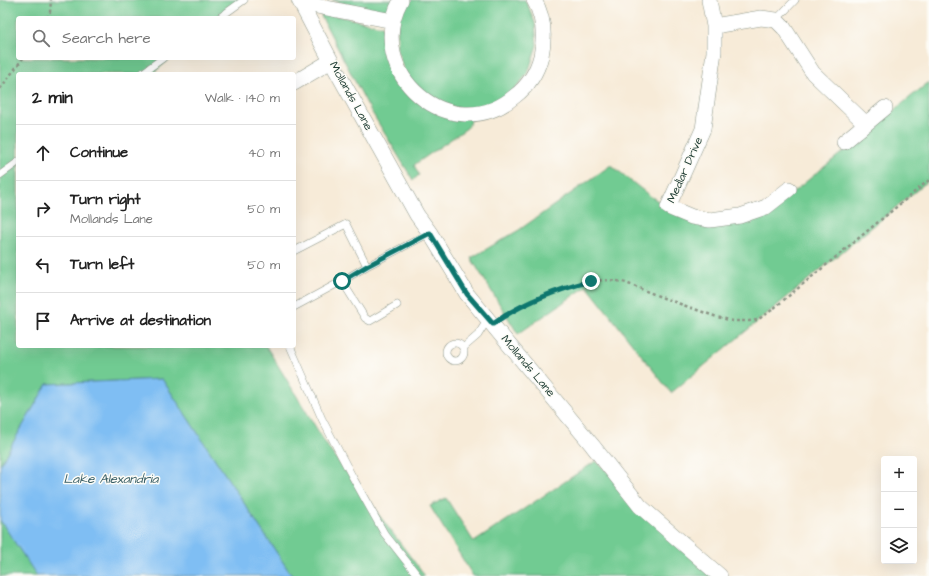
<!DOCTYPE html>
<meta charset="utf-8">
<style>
body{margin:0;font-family:"Architects Daughter",sans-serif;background:#f2f2f2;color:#222}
.controls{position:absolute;right:12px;bottom:12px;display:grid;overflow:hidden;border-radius:4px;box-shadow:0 4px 16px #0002}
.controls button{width:36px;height:36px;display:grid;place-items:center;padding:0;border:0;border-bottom:1px solid #e0e0e0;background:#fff;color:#222;font:20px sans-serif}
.stop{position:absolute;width:12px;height:12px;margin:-9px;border:3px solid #0f766e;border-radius:50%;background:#fff}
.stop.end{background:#0f766e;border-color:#fff;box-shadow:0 1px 4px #0008}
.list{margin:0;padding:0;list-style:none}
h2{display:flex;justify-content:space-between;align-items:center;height:52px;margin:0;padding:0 16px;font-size:17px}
h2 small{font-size:13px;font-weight:400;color:#767676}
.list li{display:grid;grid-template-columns:26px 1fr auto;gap:12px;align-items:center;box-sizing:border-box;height:56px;padding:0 16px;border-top:1px solid #e0e0e0}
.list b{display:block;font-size:15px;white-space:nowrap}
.list p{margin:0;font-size:13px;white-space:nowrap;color:#767676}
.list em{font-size:13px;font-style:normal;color:#767676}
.icon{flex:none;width:22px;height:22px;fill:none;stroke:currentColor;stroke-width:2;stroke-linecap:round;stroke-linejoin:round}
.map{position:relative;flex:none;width:929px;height:576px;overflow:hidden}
.search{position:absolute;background:#fff;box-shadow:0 4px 16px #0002;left:16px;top:16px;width:280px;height:44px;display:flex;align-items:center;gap:10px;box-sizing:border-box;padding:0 14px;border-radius:4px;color:#767676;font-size:15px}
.panel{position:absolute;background:#fff;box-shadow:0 4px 16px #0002;left:16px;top:72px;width:280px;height:276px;border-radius:4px}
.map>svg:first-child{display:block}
</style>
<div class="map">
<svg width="929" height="576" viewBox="0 0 929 576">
<rect width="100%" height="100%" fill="#fdfcf7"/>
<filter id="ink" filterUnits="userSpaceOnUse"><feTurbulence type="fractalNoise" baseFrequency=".025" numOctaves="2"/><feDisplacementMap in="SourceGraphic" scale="8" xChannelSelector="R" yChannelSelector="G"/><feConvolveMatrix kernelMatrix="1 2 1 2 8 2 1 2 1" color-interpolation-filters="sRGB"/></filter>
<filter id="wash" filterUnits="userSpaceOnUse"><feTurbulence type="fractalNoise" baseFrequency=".012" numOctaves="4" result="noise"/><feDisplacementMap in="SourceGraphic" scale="16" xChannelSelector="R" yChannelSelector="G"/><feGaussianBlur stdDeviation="0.9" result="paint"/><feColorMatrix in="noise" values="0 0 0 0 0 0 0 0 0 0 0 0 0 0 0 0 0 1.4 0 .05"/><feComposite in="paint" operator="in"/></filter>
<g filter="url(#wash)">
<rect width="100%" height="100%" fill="#f7ebd8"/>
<path fill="#71cb92" stroke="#488463" d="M0 0H241L220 18H18V58H171L152 74H18V346H266L331 452 425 576H292L162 379 47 384 0 465Z
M332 0H395L389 9 373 12Z
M409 0H525L527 3 535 23 537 45 528 73 512 93 485 106 456 108 429 98 406 76 397 50 398 17Z
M325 13 382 26 391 64 406 93 425 107 472 119 467 128 414 165 419 175 413 180 368 106 321 16Z
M929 82V180L671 393 587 286 518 334 471 258 519 230 611 165 650 196 668 207 716 219 776 206Z
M596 461 719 576H473L430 506 446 498 474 542Z
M0 520 37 576H0Z"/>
<path fill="#7fbef3" stroke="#4f7e94" d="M162 379 292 576H37L0 520V465L47 384Z"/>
</g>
<g filter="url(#ink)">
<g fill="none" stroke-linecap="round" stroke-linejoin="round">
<defs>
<path id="service" d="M219 18 244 0
M776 20 795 0
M141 74 163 58
M0 175 18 162
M294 251 346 224 367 266
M342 281 365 318 370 321 397 305
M294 307 342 281 367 266 430 233
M446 352a9 9 0 1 1 18 0a9 9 0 1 1-18 0Z
M290 346 322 419 352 476 384 533 418 576
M463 348 478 335 488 319"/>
<path id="minor" d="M299 0 331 61 417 215 430 233 467 294 592 445 640 506 720 576
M401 0C361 73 452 150 515 96 528 86 537 72 541 56 545 37 544 17 534 0
M709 0 714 26V52L703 129 668 207 692 217 710 220 740 216 766 207 789 189
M301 3 393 21
M714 26 761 18 776 20 784 28 813 73 865 123
M294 83 331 61
M844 142 885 108"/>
</defs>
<use href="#service" stroke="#8b9486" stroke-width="8"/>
<use href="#minor" stroke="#8b9486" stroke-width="16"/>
<path stroke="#8b9486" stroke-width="2.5" stroke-dasharray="3 3" stroke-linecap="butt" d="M47 18 50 12 51 0
M0 89 23 58
M504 316C514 309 525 305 537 300 565 288 595 274 626 283L666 299 717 317 733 321H749L757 320 768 313 929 180"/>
<use href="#service" stroke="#fff" stroke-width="7"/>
<use href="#minor" stroke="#fff" stroke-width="15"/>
</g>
</g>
<g fill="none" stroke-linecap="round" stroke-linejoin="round" filter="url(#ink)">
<path stroke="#0f766e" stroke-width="5" d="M342 281 367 266 430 233 467 294 493 324C521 303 556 290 591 281"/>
</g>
<g text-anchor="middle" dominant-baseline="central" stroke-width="3" stroke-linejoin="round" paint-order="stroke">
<g font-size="12" fill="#1f3d34" stroke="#fdfcf7">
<text transform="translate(351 96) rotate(61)">Mollands Lane</text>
<text transform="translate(685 170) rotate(-66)">Medlar Drive</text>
<text transform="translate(528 366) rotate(50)">Mollands Lane</text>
</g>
<g font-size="13" font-style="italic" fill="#375d64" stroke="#fdfcf7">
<text x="111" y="479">Lake Alexandria</text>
</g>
</g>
</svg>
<div class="controls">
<button>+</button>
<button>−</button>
<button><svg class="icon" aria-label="layers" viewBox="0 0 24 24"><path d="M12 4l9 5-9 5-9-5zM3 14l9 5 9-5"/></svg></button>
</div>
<div class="stop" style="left:342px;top:281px"></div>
<div class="stop end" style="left:591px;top:281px"></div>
<div class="search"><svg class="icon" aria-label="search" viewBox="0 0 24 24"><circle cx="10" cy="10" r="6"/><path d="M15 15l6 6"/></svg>Search here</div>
<section class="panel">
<h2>2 min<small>Walk · 140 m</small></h2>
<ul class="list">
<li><svg class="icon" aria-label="ahead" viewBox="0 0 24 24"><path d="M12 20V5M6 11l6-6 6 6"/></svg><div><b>Continue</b></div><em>40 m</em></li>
<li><svg class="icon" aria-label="right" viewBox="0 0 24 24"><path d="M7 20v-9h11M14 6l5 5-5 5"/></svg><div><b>Turn right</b><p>Mollands Lane</p></div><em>50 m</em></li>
<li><svg class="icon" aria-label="left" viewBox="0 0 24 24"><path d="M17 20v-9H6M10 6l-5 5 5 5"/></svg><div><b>Turn left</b></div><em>50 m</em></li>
<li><svg class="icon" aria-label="arrive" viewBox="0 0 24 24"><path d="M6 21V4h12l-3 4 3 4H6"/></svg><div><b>Arrive at destination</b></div></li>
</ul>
</section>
</div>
